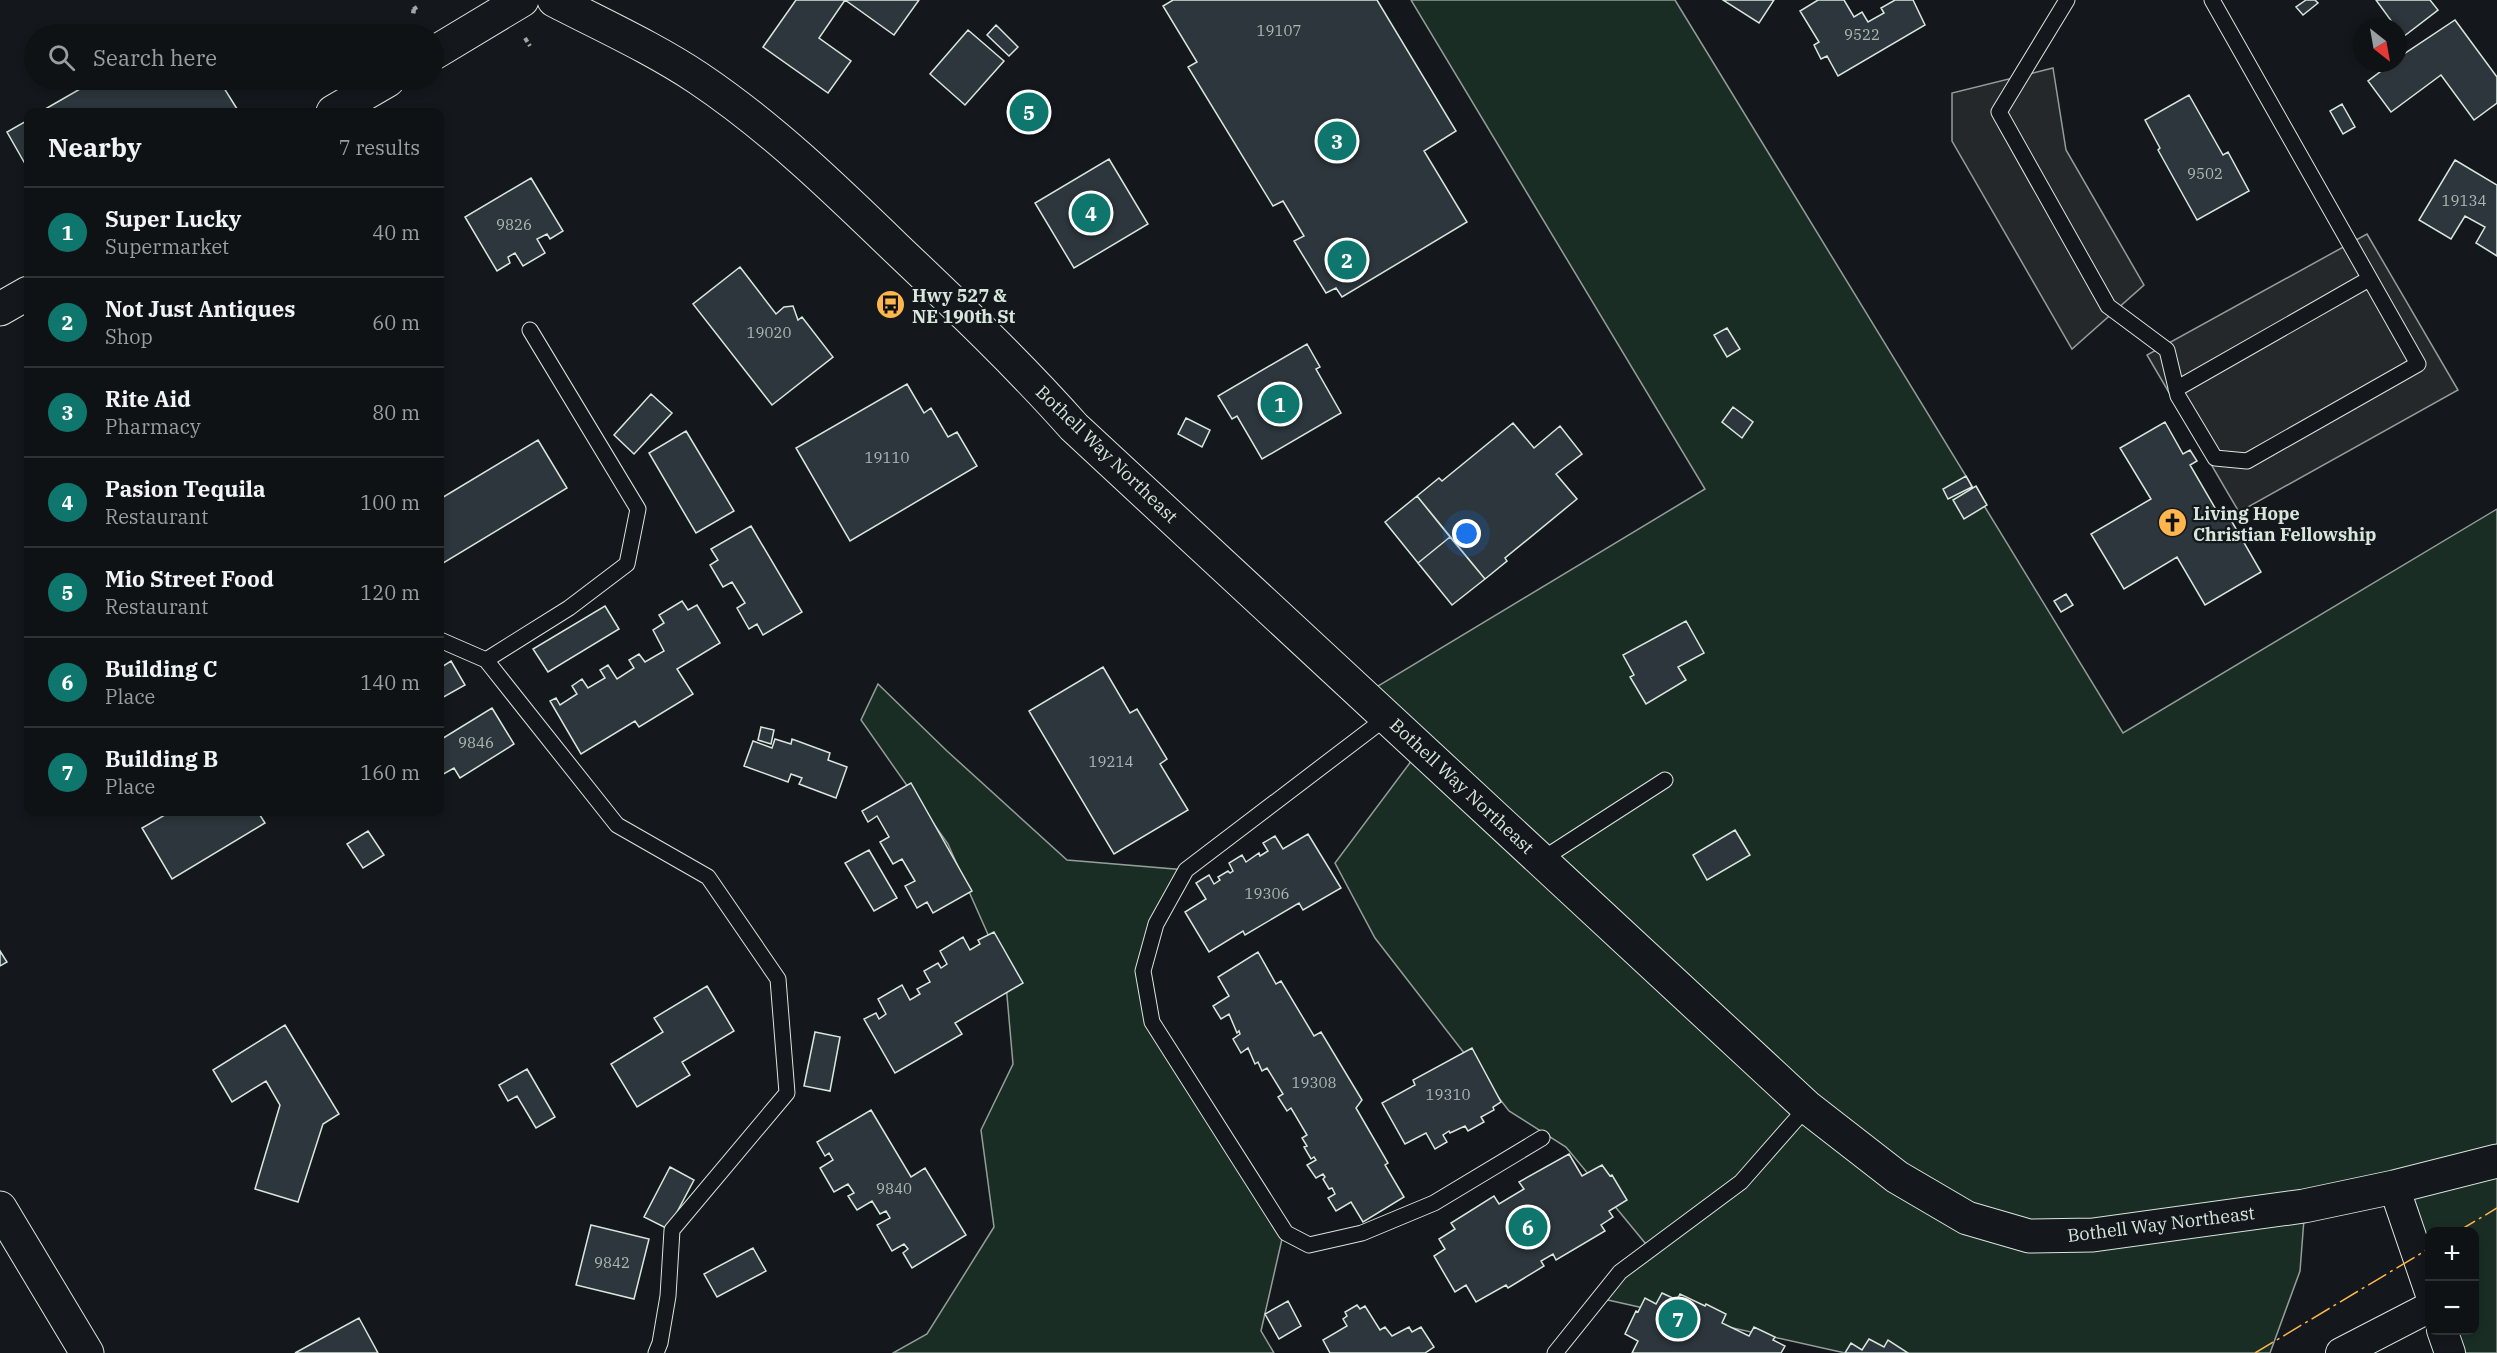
<!DOCTYPE html>
<meta charset="utf-8">
<style>
body{margin:0;font-family:"IBM Plex Serif",serif;background:#181b1e;color:#f1f3f6}
.controls{position:absolute;right:18px;bottom:18px;display:grid;overflow:hidden;border-radius:12px;box-shadow:0 3px 9px #0003}
.controls button{width:54px;height:54px;display:grid;place-items:center;padding:0;border:0;border-bottom:2px solid #2f3234;background:#0f1215;color:#f1f3f6;font:30px sans-serif}
.compass{position:absolute;left:2353px;top:18px;width:54px;height:54px;border-radius:50%;background:#0f1215;box-shadow:0 3px 9px #0003;rotate:149deg}
.you{position:absolute;left:1467px;top:534px;width:21px;height:21px;margin:-15px;border:4px solid #fff;border-radius:50%;background:#1a73e8;box-shadow:0 0 0 9px #1a73e833}
.badge{display:grid;place-items:center;width:39px;height:39px;border-radius:50%;background:#0f766e;color:#fff;font-size:20px;font-weight:700}
.pin{position:absolute;translate:-50% -50%;border:3px solid #fff;box-shadow:0 2px 6px #0006}
.list{margin:0;padding:0;list-style:none}
h2{display:flex;justify-content:space-between;align-items:center;height:78px;margin:0;padding:0 24px;font-size:26px}
h2 small{font-size:20px;font-weight:400;color:#9b9ea0}
.list li{display:grid;grid-template-columns:39px 1fr auto;gap:18px;align-items:center;box-sizing:border-box;height:90px;padding:0 24px;border-top:2px solid #2f3234}
.list b{display:block;font-size:22px;white-space:nowrap}
.list p{margin:0;font-size:20px;white-space:nowrap;color:#9b9ea0}
.list em{font-size:20px;font-style:normal;color:#9b9ea0}
.icon{flex:none;width:33px;height:33px;fill:none;stroke:currentColor;stroke-width:2;stroke-linecap:round;stroke-linejoin:round}
.map{position:relative;flex:none;width:2497px;height:1353px;overflow:hidden}
.search{position:absolute;background:#0f1215;box-shadow:0 3px 9px #0003;left:24px;top:24px;width:420px;height:66px;display:flex;align-items:center;gap:15px;box-sizing:border-box;padding:0 21px;border-radius:33px;color:#9b9ea0;font-size:22px}
.panel{position:absolute;background:#0f1215;box-shadow:0 3px 9px #0003;left:24px;top:108px;width:420px;height:708px;border-radius:12px}
.map>svg:first-child{display:block}
</style>
<div class="map">
<svg width="2497" height="1353" viewBox="0 0 2497 1353">
<rect width="100%" height="100%" fill="#14181c"/>
<path fill="#1a2d24" stroke="#939e99" stroke-width="1.5" d="M1411 0H1675L2123 733 2497 509V1353H2450L2442 1331 2474 1330V1232H2430L2429 1292 2393 1187 2305 1206 2300 1271 2270 1353H1845L1599 1298 1650 1249 1566 1147 1509 1111 1375 938 1335 863 1421 748 1363 695 1705 489Z
M878 684 947 751 1067 860 1186 870 1143 971 1152 1022 1282 1239 1261 1331 1274 1353H893L927 1334 994 1227 981 1130 1013 1064 1005 973 948 844 861 720Z"/>
<path fill="#24282b" stroke="#939e99" stroke-width="1.5" d="M2053 68 2066 150 2144 285 2072 349 1952 141V93Z
M2367 234 2458 390 2239 512 2147 355Z"/>
<path fill="#2c363c" stroke="#d8e6dc" stroke-width="1.5" d="M796 0H919L894 35 845 0 819 38 851 61 828 93 763 47Z
M1173 0H1377L1456 131 1424 151 1467 222 1342 297 1336 288 1326 293 1294 241 1304 236 1283 201 1273 206 1188 67 1197 62 1163 6Z
M1723 0H1774L1759 23Z
M1818 0H1844L1854 17 1862 12 1868 22 1884 13 1881 8 1895 0H1913L1925 25 1838 76 1827 56 1821 59 1814 45 1819 42 1800 11Z
M2306 0H2315L2318 3 2303 15 2296 7Z
M2376 0H2430L2438 10 2403 37Z
M2455 20 2497 77V103L2474 120 2441 75 2391 112 2368 81 2392 63H2398V58Z
M996 25 1018 47 1009 56 987 35Z
M968 30 1004 61 965 105 930 74Z
M92 80H219L239 112H40L94 81Z
M2189 95 2223 155 2228 152 2249 191 2197 220 2158 150 2160 148 2145 120Z
M2342 104 2355 127 2343 134 2330 111Z
M28 120V169L7 132Z
M1109 159 1148 224 1074 268 1035 203Z
M2455 160 2497 185V256L2476 243 2485 227 2465 216 2451 239 2419 220Z
M531 178 563 231 550 239 547 234 537 239 545 253 523 266 515 253 508 257 510 263 497 271 465 217Z
M740 267 776 314 784 307 793 306 798 320 802 317 833 357 772 405 693 304Z
M1727 328 1740 349 1727 357 1714 335Z
M1307 344 1320 367 1316 369 1341 413 1262 459 1237 416 1232 419 1218 396Z
M907 384 924 413 931 408 948 437 957 432 977 466 850 541 796 448Z
M651 394 672 413 634 454 614 435Z
M1733 407 1753 422 1742 438 1722 422Z
M1186 418 1210 430 1202 447 1178 434Z
M2165 422 2183 454 2190 450 2197 461 2190 465 2218 513 2224 508 2261 572 2205 605 2177 557 2124 589 2091 534 2151 499 2120 448Z
M1513 423 1534 448 1560 426 1582 454 1556 474 1577 499 1505 558 1507 561 1485 579 1417 496 1439 478 1442 481Z
M686 431 734 511 696 533 649 453Z
M538 440 567 488 440 565V499Z
M1966 476 1972 487 1948 499 1943 489Z
M1976 486 1987 505 1964 519 1953 500Z
M1417 496 1450 537 1418 563 1385 522Z
M751 526 802 612 763 635 757 624 749 629 737 608 745 603 732 582 723 587 710 565 718 560 711 549Z
M1450 537 1485 579 1452 605 1418 563Z
M2066 594 2073 605 2061 612 2054 601Z
M682 601 688 610 697 605 720 643 677 669 693 694 639 727 635 721 581 754 550 701 556 698 560 705 577 694 572 686 582 679 588 688 605 678 600 670 608 665 617 679 634 668 629 660 639 654 645 662 664 651 653 630 664 623 659 615Z
M605 606 619 629 548 672 533 649Z
M1686 621 1704 653 1678 667 1686 680 1646 704 1630 677 1634 675 1623 655Z
M451 661 465 685 440 699V668Z
M1103 667 1130 713 1137 709 1167 759 1160 764 1188 810 1114 854 1029 711Z
M492 708 514 744 460 778 454 768 440 776V740Z
M761 727 774 730 771 744 758 740Z
M775 739 791 744 792 739 830 753 828 760 847 767 836 798 799 784 802 778 791 774 788 782 744 766 753 741 772 748Z
M911 783 972 891 933 913 927 902 917 908 905 886 915 881 902 859 893 864 880 842 889 837 877 816 868 822 862 811Z
M170 812H258L265 823 172 879 142 828Z
M1735 830 1750 855 1707 880 1693 855Z
M368 831 384 855 363 868 347 844Z
M1308 834 1341 888 1303 910 1299 903 1245 935 1243 931 1209 952 1185 912 1206 899 1196 883 1209 875 1214 884 1220 880 1218 877 1228 871 1230 873 1233 871 1229 863 1242 855 1246 862 1259 853 1260 856 1268 851 1263 843 1275 836 1283 849Z
M869 850 897 898 874 911 845 863Z
M994 932 1023 983 955 1023 962 1034 895 1073 864 1019 876 1013 879 1019 886 1014 878 999 902 985 910 1000 920 994 917 989 930 982 924 971 938 963 941 968 947 964 940 951 963 937 970 950 980 944 978 940Z
M0 951 7 962 0 966Z
M1258 952 1276 984 1281 981 1314 1036 1321 1032 1362 1100 1356 1108 1388 1163 1385 1165 1404 1197 1363 1222 1351 1202 1336 1211 1328 1198 1335 1194 1332 1188 1329 1189 1323 1179 1325 1177 1323 1174 1316 1178 1307 1165 1316 1160 1314 1157 1311 1159 1304 1147 1307 1146 1302 1138 1307 1135 1291 1108 1287 1111 1278 1097 1283 1094 1267 1068 1262 1071 1258 1062 1255 1064 1248 1048 1241 1053 1233 1039 1240 1034 1239 1031 1237 1033 1229 1014 1221 1019 1213 1006 1229 996 1218 977Z
M707 986 734 1031 682 1062 690 1075 637 1107 611 1064 663 1032 654 1018Z
M285 1025 339 1114 323 1124 298 1202 255 1189 280 1105 266 1081 232 1102 213 1070Z
M815 1032 840 1037 830 1091 804 1086Z
M1472 1048 1501 1102 1493 1107 1494 1110 1481 1117 1484 1122 1468 1131 1465 1126 1450 1133 1449 1131 1443 1135 1447 1142 1435 1149 1426 1133 1405 1144 1382 1103 1415 1085 1413 1080Z
M527 1069 555 1117 536 1128 517 1096 508 1101 499 1085Z
M871 1110 911 1177 925 1168 966 1235 912 1268 903 1253 908 1249 904 1244 892 1251 877 1225 890 1218 886 1211 880 1214 872 1201 857 1210 848 1196 854 1193 848 1184 834 1192 820 1168 833 1160 829 1153 825 1156 817 1142Z
M1569 1154 1582 1176 1602 1165 1610 1176 1612 1175 1627 1200 1609 1211 1613 1217 1601 1225 1605 1231 1556 1260 1553 1254 1541 1261 1544 1266 1508 1288 1506 1285 1476 1302 1466 1285 1455 1292 1434 1256 1445 1249 1439 1239 1455 1229 1451 1223 1494 1196 1499 1204 1524 1189 1519 1182Z
M670 1167 694 1180 668 1229 644 1217Z
M591 1225 649 1239 634 1299 576 1285Z
M753 1248 766 1271 717 1297 704 1274Z
M1662 1293 1677 1300 1680 1294 1705 1306 1706 1304 1726 1314 1722 1323 1749 1336 1754 1327 1775 1337 1773 1340 1785 1346 1781 1353H1632L1638 1341 1625 1334 1636 1311 1638 1312 1645 1298 1656 1304Z
M1288 1301 1301 1326 1279 1339 1265 1314Z
M1357 1305 1360 1309 1365 1306 1380 1330 1385 1327 1392 1336 1409 1327 1412 1332 1421 1327 1434 1347 1425 1353H1330L1323 1340 1347 1326 1343 1319 1347 1316 1345 1312Z
M359 1318 378 1353H295Z
M1869 1339 1884 1347 1888 1340 1908 1353H1845L1851 1343 1862 1350Z"/>
<g fill="none" stroke-linecap="round" stroke-linejoin="round">
<defs>
<path id="service" d="M2067 0 1999 112 2108 306 2167 350 2178 396 2215 458 2247 461 2418 364 2212 0
M2176 389 2369 279
M440 640 486 660 617 825 708 877 778 979 787 1093 672 1230 668 1296 660 1343 656 1353
M486 660 569 608 627 564 638 509 530 330
M1387 717 1186 870 1156 924 1143 971 1152 1022 1286 1233 1309 1245 1362 1233 1434 1203 1542 1138
M1541 860 1665 780
M1555 1353 1620 1272 1741 1182 1807 1107"/>
<path id="minor" d="M2394 1187 2430 1292
M2442 1330 2450 1353
M2341 1353 2430 1307"/>
<path id="tertiary" d="M434 53 522 0
M333 112 388 80
M0 309 28 293
M0 1208 87 1353"/>
<path id="primary" d="M554 0C602 25 653 48 698 78 771 127 835 189 898 250 958 307 1019 365 1074 427L1807 1107 1897 1177 1967 1218 2029 1236 2093 1235 2304 1206 2394 1187 2497 1161"/>
</defs>
<use href="#service" stroke="#d8e6dc" stroke-width="17"/>
<use href="#minor" stroke="#d8e6dc" stroke-width="32"/>
<use href="#tertiary" stroke="#d8e6dc" stroke-width="35"/>
<use href="#primary" stroke="#d8e6dc" stroke-width="35"/>
<path stroke="#9da8a2" stroke-width="4" stroke-dasharray="4.5 3" stroke-linecap="butt" d="M417 7 411 11 418 12
M525 38 530 46"/>
<use href="#service" stroke="#14181c" stroke-width="15"/>
<use href="#minor" stroke="#14181c" stroke-width="30"/>
<use href="#tertiary" stroke="#14181c" stroke-width="33"/>
<use href="#primary" stroke="#14181c" stroke-width="33"/>
<path stroke="#ffb74d" stroke-width="1.5" stroke-dasharray="21 4.5 3 4.5" stroke-linecap="butt" d="M2457 1232 2497 1208
M2255 1353 2430 1248"/>
</g>
<defs>
<symbol id="bus-disc" viewBox="-11 -11 22 22"><circle r="9.5" fill="#ffb74d" stroke="#14181c"/><path d="M-5-6H5V4H4V6H2V4H-2V6H-4V4H-5ZM-3.5-4V0h7V-4ZM-3.5 1.2v1.5H-2V1.2ZM2 1.2v1.5H3.5V1.2Z" fill="#111"/></symbol>
<symbol id="church-disc" viewBox="-11 -11 22 22"><circle r="9.5" fill="#ffb74d" stroke="#14181c"/><path d="M-1.2-6h2.4v3.5h3.3v2.4h-3.3V6h-2.4V-.1h-3.3v-2.4h3.3Z" fill="#111"/></symbol>
</defs>
<g fill-rule="evenodd">
<use href="#bus-disc" x="874" y="288" width="33" height="33"/>
<use href="#church-disc" x="2156" y="506" width="33" height="33"/>
</g>
<g text-anchor="middle" dominant-baseline="central" stroke-width="4.5" stroke-linejoin="round" paint-order="stroke">
<g font-size="15" fill="#adbab4">
<text x="1279" y="30">19107</text>
<text x="1862" y="34">9522</text>
<text x="2205" y="173">9502</text>
<text x="2464" y="200">19134</text>
<text x="514" y="224">9826</text>
<text x="769" y="332">19020</text>
<text x="887" y="457">19110</text>
<text x="476" y="742">9846</text>
<text x="1111" y="761">19214</text>
<text x="1267" y="893">19306</text>
<text x="1314" y="1082">19308</text>
<text x="1448" y="1094">19310</text>
<text x="894" y="1188">9840</text>
<text x="612" y="1262">9842</text>
</g>
<g font-size="18" font-weight="bold" fill="#d8e6dc" stroke="#14181c" text-anchor="start">
<text x="912" y="295">Hwy 527 &amp;<tspan x="912" dy="21">NE 190th St</tspan></text>
<text x="2193" y="513">Living Hope<tspan x="2193" dy="21">Christian Fellowship</tspan></text>
</g>
<g font-size="18" fill="#d8e6dc" stroke="#14181c">
<text transform="translate(1107 454) rotate(44)">Bothell Way Northeast</text>
<text transform="translate(1462 786) rotate(43)">Bothell Way Northeast</text>
<text transform="translate(2161 1224) rotate(-7)">Bothell Way Northeast</text>
</g>
</g>
</svg>
<div class="controls">
<button>+</button>
<button>−</button>
</div>
<svg class="compass" viewBox="-18 -18 36 36"><path d="M0-13l5 13h-10z" fill="#e53935"/><path d="M0 13l5-13h-10z" fill="#9b9ea0"/></svg>
<div class="you"></div>
<div class="pin badge" style="left:1280px;top:404px">1</div>
<div class="pin badge" style="left:1347px;top:260px">2</div>
<div class="pin badge" style="left:1337px;top:141px">3</div>
<div class="pin badge" style="left:1091px;top:213px">4</div>
<div class="pin badge" style="left:1029px;top:112px">5</div>
<div class="pin badge" style="left:1528px;top:1227px">6</div>
<div class="pin badge" style="left:1678px;top:1319px">7</div>
<div class="search"><svg class="icon" aria-label="search" viewBox="0 0 24 24"><circle cx="10" cy="10" r="6"/><path d="M15 15l6 6"/></svg>Search here</div>
<section class="panel">
<h2>Nearby<small>7 results</small></h2>
<ul class="list">
<li><span class="badge">1</span><div><b>Super Lucky</b><p>Supermarket</p></div><em>40 m</em></li>
<li><span class="badge">2</span><div><b>Not Just Antiques</b><p>Shop</p></div><em>60 m</em></li>
<li><span class="badge">3</span><div><b>Rite Aid</b><p>Pharmacy</p></div><em>80 m</em></li>
<li><span class="badge">4</span><div><b>Pasion Tequila</b><p>Restaurant</p></div><em>100 m</em></li>
<li><span class="badge">5</span><div><b>Mio Street Food</b><p>Restaurant</p></div><em>120 m</em></li>
<li><span class="badge">6</span><div><b>Building C</b><p>Place</p></div><em>140 m</em></li>
<li><span class="badge">7</span><div><b>Building B</b><p>Place</p></div><em>160 m</em></li>
</ul>
</section>
</div>
